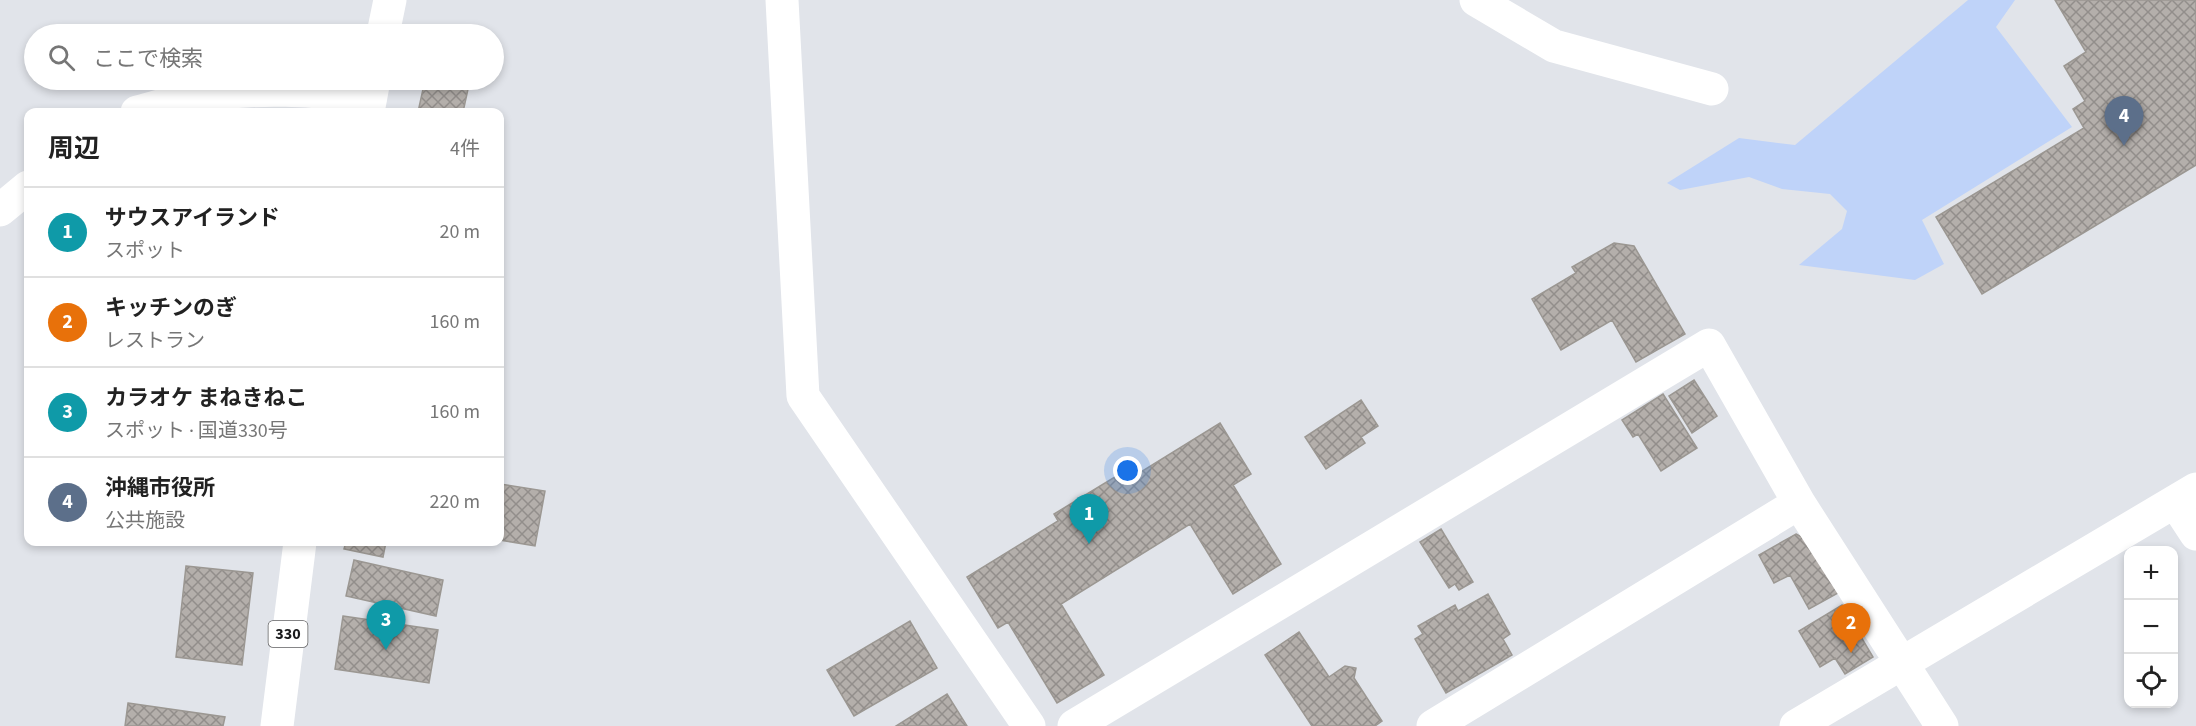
<!DOCTYPE html>
<html lang="ja">
<meta charset="utf-8">
<style>
body{margin:0;font-family:"Source Sans 3","Noto Sans JP",sans-serif;background:#f2f2f2;color:#222}
.controls{position:absolute;right:18px;bottom:18px;display:grid;overflow:hidden;border-radius:12px;box-shadow:0 3px 9px #0003}
.controls button{width:54px;height:54px;display:grid;place-items:center;padding:0;border:0;border-bottom:2px solid #e0e0e0;background:#fff;color:#222;font:30px sans-serif}
.you{position:absolute;left:1128px;top:471px;width:21px;height:21px;margin:-15px;border:4px solid #fff;border-radius:50%;background:#1a73e8;box-shadow:0 0 0 9px #1a73e833}
.badge{display:grid;place-items:center;width:39px;height:39px;border-radius:50%;background:#ad2467;color:#fff;font-size:20px;font-weight:700}
.pin{position:absolute;translate:-50% -50px;filter:drop-shadow(0 2px 3px #0008)}
.pin::after{content:'';position:absolute;top:32px;width:21px;height:18px;background:inherit;clip-path:polygon(0 0,100% 0,50% 100%)}
.list{margin:0;padding:0;list-style:none}
h2{display:flex;justify-content:space-between;align-items:center;height:78px;margin:0;padding:0 24px;font-size:26px}
h2 small{font-size:20px;font-weight:400;color:#767676}
.list li{display:grid;grid-template-columns:39px 1fr auto;gap:18px;align-items:center;box-sizing:border-box;height:90px;padding:0 24px;border-top:2px solid #e0e0e0}
.list b{display:block;font-size:22px;white-space:nowrap}
.list p{margin:0;font-size:20px;white-space:nowrap;color:#767676}
.list em{font-size:20px;font-style:normal;color:#767676}
.icon{flex:none;width:33px;height:33px;fill:none;stroke:currentColor;stroke-width:2;stroke-linecap:round;stroke-linejoin:round}
.map{position:relative;flex:none;width:2196px;height:726px;overflow:hidden}
.search{position:absolute;background:#fff;box-shadow:0 3px 9px #0003;left:24px;top:24px;width:480px;height:66px;display:flex;align-items:center;gap:15px;box-sizing:border-box;padding:0 21px;border-radius:33px;color:#767676;font-size:22px}
.panel{position:absolute;background:#fff;box-shadow:0 3px 9px #0003;left:24px;top:108px;width:480px;height:438px;border-radius:12px}
.map>svg:first-child{display:block}
</style>
<div class="map">
<svg width="2196" height="726" viewBox="0 0 2196 726">
<defs>
<pattern id="building-cross-hatch" width="8" height="8" patternUnits="userSpaceOnUse" patternTransform="scale(1.5)"><rect width="8" height="8" fill="#b4afab"/><path d="M0 0l8 8M0 8l8-8" fill="none" stroke="#928e8b"/></pattern>
</defs>
<rect width="100%" height="100%" fill="#e1e4ea"/>
<path fill="#bfd3f9" d="M1968 0H2015L1996 27 2072 127 1922 220 1944 264 1915 280 1799 265 1842 229 1847 211 1830 194 1782 189 1749 177 1680 190 1667 183 1739 138 1795 145Z"/>
<path fill="url(#building-cross-hatch)" stroke="#9b9792" stroke-width="1.5" d="M2055 0H2196V165L1982 294 1936 217 2084 128 2073 109 2085 101 2064 66 2086 52Z
M425 80H470L463 112H418Z
M1614 243 1634 246 1685 334 1636 362 1612 320 1561 350 1532 299 1576 273 1572 267Z
M1694 380 1717 416 1692 433 1669 396Z
M1663 394 1697 448 1661 471 1638 434 1633 437 1622 420Z
M1361 400 1378 426 1361 437 1365 443 1326 469 1305 437Z
M1220 423 1251 474 1233 485 1281 564 1233 594 1190 524 1061 604 1104 675 1057 703 1008 622 998 628 967 577 1058 521 1054 514 1123 472 1128 480Z
M500 484 545 491 535 546 500 540Z
M1441 529 1473 582 1459 590 1455 584 1449 588 1420 542Z
M1796 534 1809 541 1838 593 1809 609 1790 575 1774 583 1759 555Z
M346 542H386L383 557 344 549Z
M354 560 443 580 436 616 346 596Z
M186 566 253 573 242 665 176 657Z
M1488 594 1510 634 1503 639 1512 655 1446 693 1415 639 1423 634 1418 626 1455 605 1458 611Z
M1842 605 1873 657 1845 674 1835 658 1820 667 1799 631Z
M343 616 438 630 429 683 335 669Z
M910 621 937 668 854 716 827 670Z
M1299 632 1329 677 1345 666 1356 668 1354 678 1382 721 1375 726H1312L1265 655Z
M947 694 967 726H896Z
M128 703 225 717 223 726H125Z"/>
<g fill="none" stroke-linecap="round" stroke-linejoin="round">
<path stroke="#fff" stroke-width="33" d="M782 0 803 396 1029 726
M1476 0 1554 46 1712 89
M137 112C158 107 179 99 200 96 255 87 316 89 370 99
M0 210 28 187
M2175 502 2196 534
M1074 726 1709 345 1799 503 1942 726
M1433 726 1799 503
M1796 726 2196 489"/>
<path stroke="#fff" stroke-width="33" d="M383 34 390 0
M368 112 374 80
M277 726 300 542"/>
</g>
<g text-anchor="middle" dominant-baseline="central" stroke-width="4.5" stroke-linejoin="round" paint-order="stroke">
<rect fill="#fff" stroke="#5f5f61" stroke-width="1.5" x="268.5" y="621" width="39" height="26" rx="4.5"/>
<g font-size="16" font-weight="bold" fill="#1a1b1d">
<text x="288" y="634">330</text>
</g>
</g>
</svg>
<div class="controls">
<button>+</button>
<button>−</button>
<button><svg class="icon" aria-label="locate" viewBox="0 0 24 24"><circle cx="12" cy="12" r="6"/><path d="M12 2v4M12 18v4M2 12h4M18 12h4"/></svg></button>
</div>
<div class="you"></div>
<div class="pin badge" style="left:1089px;top:544px;background:#0f9aa8">1</div>
<div class="pin badge" style="left:1851px;top:653px;background:#e8710a">2</div>
<div class="pin badge" style="left:386px;top:650px;background:#0f9aa8">3</div>
<div class="pin badge" style="left:2124px;top:146px;background:#5c6f8a">4</div>
<div class="search"><svg class="icon" aria-label="search" viewBox="0 0 24 24"><circle cx="10" cy="10" r="6"/><path d="M15 15l6 6"/></svg>ここで検索</div>
<section class="panel">
<h2>周辺<small>4件</small></h2>
<ul class="list">
<li><span class="badge" style="background:#0f9aa8">1</span><div><b>サウスアイランド</b><p>スポット</p></div><em>20 m</em></li>
<li><span class="badge" style="background:#e8710a">2</span><div><b>キッチンのぎ</b><p>レストラン</p></div><em>160 m</em></li>
<li><span class="badge" style="background:#0f9aa8">3</span><div><b>カラオケ まねきねこ</b><p>スポット · 国道330号</p></div><em>160 m</em></li>
<li><span class="badge" style="background:#5c6f8a">4</span><div><b>沖縄市役所</b><p>公共施設</p></div><em>220 m</em></li>
</ul>
</section>
</div>
